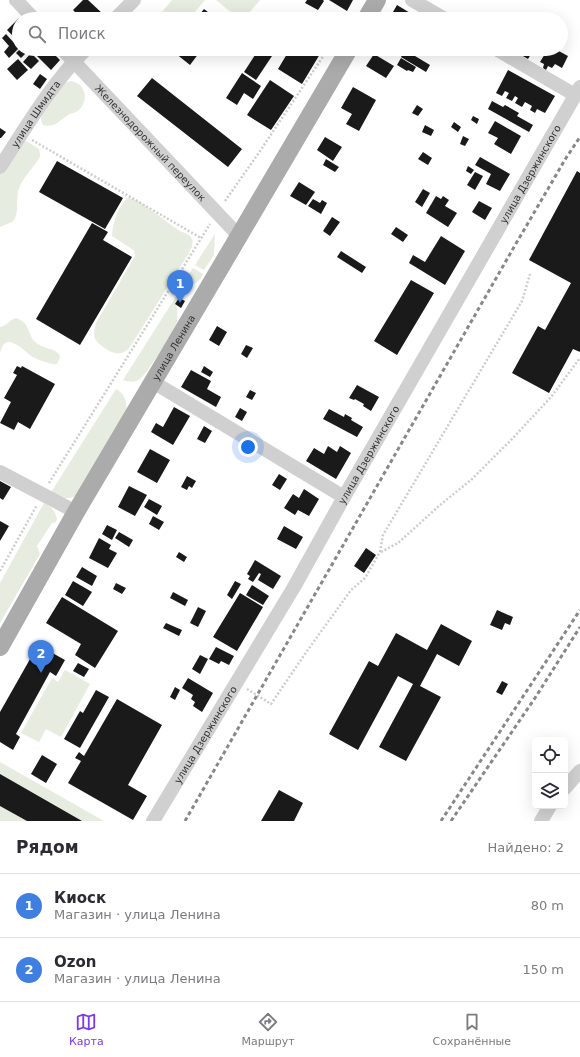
<!DOCTYPE html>
<html lang="ru">
<meta charset="utf-8">
<style>
body{margin:0;font-family:"DejaVu Sans",sans-serif;background:#f2f2f3;color:#2b2b33}
.controls{position:absolute;right:12px;bottom:12px;display:grid;overflow:hidden;border-radius:6px;box-shadow:0 4px 16px #0002}
.controls button{width:36px;height:36px;display:grid;place-items:center;padding:0;border:0;border-bottom:1px solid #e1e1e2;background:#fff;color:#2b2b33;font:20px sans-serif}
.you{position:absolute;left:248px;top:447px;width:14px;height:14px;margin:-10px;border:3px solid #fff;border-radius:50%;background:#1a73e8;box-shadow:0 0 0 6px #1a73e833}
.badge{display:grid;place-items:center;width:26px;height:26px;border-radius:50%;background:#7c3aed;color:#fff;font-size:13px;font-weight:700}
.pin{position:absolute;translate:-50% -33px;filter:drop-shadow(0 1px 2px #0008)}
.pin::after{content:'';position:absolute;top:21px;width:14px;height:12px;background:inherit;clip-path:polygon(0 0,100% 0,50% 100%)}
.list{margin:0;padding:0;list-style:none}
h2{display:flex;justify-content:space-between;align-items:center;height:52px;margin:0;padding:0 16px;font-size:17px}
h2 small{font-size:13px;font-weight:400;color:#7c7c81}
.list li{display:grid;grid-template-columns:26px 1fr auto;gap:12px;align-items:center;box-sizing:border-box;height:64px;padding:0 16px;border-top:1px solid #e1e1e2}
.list b{display:block;font-size:15px;white-space:nowrap}
.list p{margin:0;font-size:13px;white-space:nowrap;color:#7c7c81}
.list em{font-size:13px;font-style:normal;color:#7c7c81}
.icon{flex:none;width:22px;height:22px;fill:none;stroke:currentColor;stroke-width:2;stroke-linecap:round;stroke-linejoin:round}
.map{position:relative;flex:none;width:580px;height:821px;overflow:hidden}
.search{position:absolute;background:#fff;box-shadow:0 4px 16px #0002;left:12px;right:12px;top:12px;height:44px;display:flex;align-items:center;gap:10px;box-sizing:border-box;padding:0 14px;border-radius:22px;color:#7c7c81;font-size:15px}
.sheet{height:180px;background:#fff}
nav{display:flex;justify-content:space-around;align-items:center;box-sizing:border-box;height:56px;border-top:1px solid #e1e1e2;background:#fff;font-size:11px;color:#7c7c81}
nav a{display:grid;justify-items:center;gap:2px}
nav .on{color:#7c3aed}
.map>svg:first-child{display:block}
</style>
<div class="map">
<svg width="580" height="821" viewBox="0 0 580 821">
<rect width="100%" height="100%" fill="#fff"/>
<path fill="#e6ecdf" d="M172 0H205L189 19H156Z
M216 0H260L244 19H239Z
M71 81C86 83 89 101 79 110 76 113 71 113 68 115 59 121 55 128 43 125 42 122 41 122 41 119 41 109 58 92 64 84L67 82Z
M25 141 28 142 39 149 40 154V157C34 167 25 175 20 186 14 196 21 215 12 222 8 224 4 225 0 227V174L19 145Z
M127 198C137 196 167 223 177 229 181 233 190 233 192 239 194 244 191 249 189 253L130 347C121 358 111 353 102 346 99 344 97 342 95 339 93 334 95 328 96 323L135 256 134 251 132 249 112 236C113 222 117 209 127 198Z
M215 234 214 255 204 270 195 265Z
M193 268 203 274C200 280 198 283 191 285L185 280Z
M182 287 185 288 175 305 177 307C177 312 178 317 177 322 175 330 146 375 140 379 135 383 129 382 123 380Z
M16 318C33 324 26 337 38 344 45 349 53 348 59 354L60 357 57 364C52 365 38 360 33 357 27 354 12 336 4 344 2 346 1 350 0 353V327C7 326 9 320 16 318Z
M116 389C124 393 128 402 126 411L77 495C68 501 60 497 50 494Z
M44 503C52 507 55 511 57 519L56 522 52 523 37 546 40 554 0 623V583Z
M65 670 90 684 61 737 46 729 39 742 21 733 52 678 58 682Z
M0 762 104 821H0Z"/>
<path fill="#1a1a1a" d="M83 0H88L103 14 98 19H88L81 12 78 15 73 10Z
M307 0H323L324 1 318 10 305 3Z
M329 0H353L347 11Z
M397 5 420 19H389Z
M204 9 217 19H196Z
M542 13 552 19H539Z
M19 18V35L15 38 7 30Z
M6 34 15 44 19 40V48L9 58 4 52 9 46 2 38Z
M20 49H30L21 58 16 53Z
M38 49H49L60 60 51 70 34 53Z
M170 49H202L190 65Z
M259 49H268L274 53 256 80 244 72Z
M290 49H311L320 54 302 84 278 69Z
M520 49H534L528 59 521 55 523 51Z
M548 49H555L568 56 562 68 555 64 552 68 548 66 546 70 543 68 544 64 540 62Z
M405 50 430 65 426 72 401 57Z
M31 53 39 61 31 69 23 62Z
M374 54 394 66 386 78 366 66Z
M401 58 416 67 413 72 408 70 407 71 397 65Z
M18 59 28 70 17 80 7 69Z
M508 70 555 96 545 113 537 109 535 113 530 110 532 106 525 102 522 107 515 103 518 98 515 96 512 101 506 98 509 93 505 91 502 96 496 93Z
M242 73 261 86 253 99 244 93 237 105 226 98Z
M40 74 47 79 40 89 33 84Z
M152 78 242 149 228 167 137 96Z
M270 80 294 96 271 130 247 115Z
M353 87 376 100 359 131 346 124 352 114 341 108Z
M492 101 503 107 505 105 519 113 517 116 533 125 529 132 488 109Z
M417 105 423 109 418 116 412 113Z
M473 116 479 119 477 124 471 120Z
M495 121 521 136 511 154 494 144 498 138 488 133Z
M454 122 461 127 458 132 451 127Z
M425 125 434 130 431 136 422 132Z
M0 128 6 132 1 138H0Z
M463 136 469 139 465 146 460 144Z
M325 137 342 147 333 161 317 150Z
M423 152 432 158 428 165 418 159Z
M480 157 510 174 500 191 486 184 491 174 475 165Z
M326 159 339 167 335 172 323 165Z
M57 161 123 198 105 229 39 192Z
M468 166 474 170 471 174 466 171Z
M577 171 580 173V352L573 349 549 393 512 373 538 326 545 330 571 283 529 260Z
M475 172 483 176 475 190 467 185Z
M299 182 315 192 306 205 290 196Z
M423 189 430 193 422 207 415 202Z
M436 196 441 199 443 196 449 200 445 206 457 213 448 227 426 213Z
M313 199 320 203 322 200 327 203 321 214 308 206Z
M479 201 492 208 485 220 472 212Z
M332 217 340 222 330 236 323 231Z
M92 223 108 232 103 240 132 257 80 345 36 319Z
M396 227 408 235 403 242 391 234Z
M441 236 465 251 445 285 409 263 413 255 425 262Z
M341 251 366 267 362 273 337 257Z
M411 280 434 293 397 355 374 341Z
M179 298 185 301 181 308 175 304Z
M217 326 227 332 219 346 209 340Z
M246 345 253 348 247 358 241 354Z
M17 366 21 368 22 366 55 384 30 429 18 422 14 430 0 423 11 402 4 398 17 375 13 373Z
M204 366 213 372 210 377 201 372Z
M191 370 211 381 207 389 221 397 216 407 181 387Z
M357 385 379 397 371 411 363 406 364 404 355 399 354 400 349 398Z
M250 390 256 393 252 400 246 397Z
M174 407 190 416 173 445 151 432 156 423 163 427Z
M240 408 247 412 242 421 235 417Z
M329 409 344 417 345 414 352 418 351 420 363 427 357 437 323 419Z
M204 426 212 431 205 443 197 439Z
M328 446 337 452 340 446 351 453 336 479 306 461 314 448 324 454Z
M150 449 170 460 157 483 137 472Z
M279 474 287 479 280 490 272 485Z
M187 476 196 481 192 488 189 486 187 490 181 487Z
M0 481 11 487 3 500 0 498Z
M129 486 147 495 135 516 118 507Z
M304 489 319 499 309 516 298 510 295 515 284 508 293 494 299 498Z
M149 499 162 506 157 515 144 507Z
M153 516 164 522 159 530 149 524Z
M0 521 9 526 0 541Z
M107 525 117 530 112 540 102 534Z
M284 526 303 537 296 549 277 539Z
M119 532 133 540 129 547 115 538Z
M99 538 111 545 109 549 117 553 108 568 89 558Z
M366 548 376 555 364 573 354 566Z
M179 552 187 557 184 562 176 557Z
M255 560 281 576 273 589 258 580 261 574 259 573 253 582 248 579 250 576 247 574Z
M82 567 97 576 92 586 76 577Z
M73 581 92 592 83 606 65 595Z
M235 581 241 584 232 599 227 595Z
M116 583 126 588 122 594 113 589Z
M252 585 269 596 263 605 246 595Z
M173 592 188 600 185 606 170 598Z
M240 593 263 607 237 651 213 637Z
M62 597 118 631 95 668 75 655 81 644 46 623Z
M198 607 206 611 198 627 190 623Z
M497 610 513 617 510 625 505 623 502 630 490 625Z
M166 623 182 630 179 636 163 628Z
M441 624 472 641 459 666 437 654 420 686 441 697 406 761 379 747 413 684 398 676 358 750 329 734 369 661 378 666 396 633 427 650Z
M38 645 65 660 56 676 50 672 16 734 20 737 13 750 0 742V712Z
M216 647 234 656 229 665 221 661 219 664 209 659Z
M200 655 208 659 200 674 192 669Z
M78 663 89 669 84 677 73 671Z
M188 678 213 693 202 712 193 706 195 702 191 699 193 695 182 688Z
M502 681 508 684 502 695 496 692Z
M175 687 180 690 175 700 170 697Z
M96 690 109 697 80 748 64 739 80 711 83 713Z
M117 699 162 725 128 785 147 796 133 820 68 783 81 761 75 758 79 752 84 756Z
M42 755 57 764 46 783 31 774Z
M0 774 82 821H27L0 806Z
M279 790 303 803 294 821H261Z"/>
<g fill="none" stroke-linecap="round" stroke-linejoin="round">
<path stroke="#cdcdcd" stroke-width="2.5" stroke-dasharray="2 2" stroke-linecap="butt" d="M347 19 351 12
M32 140 201 238
M225 201 258 154 328 49
M49 483 210 224
M381 552 398 543 440 505 471 480 512 439 551 397 580 358
M0 571 37 505
M247 689 271 704 307 651 351 590 365 578 380 552 383 535 522 301 530 274"/>
<g stroke="#d0d0d0" stroke-width="14">
<path d="M16 0 34 19"/>
<path d="M412 0 445 19"/>
<path d="M115 19 134 0"/>
<path id="s1" d="M62 49 239 236"/>
<path d="M496 49 575 95"/>
<path id="s2" d="M0 167C26 127 52 83 86 49"/>
<path d="M153 382 344 497"/>
<path d="M0 472 76 512"/>
<path d="M565 788 580 771"/>
<path id="s3" d="M153 821 294 587 344 497 580 87"/>
<path d="M541 821 550 806"/>
</g>
<g stroke="#ababab" stroke-width="18">
<path d="M366 19 377 0"/>
<path id="s4" d="M0 647 76 512 239 236 349 49"/>
</g>
<path stroke="#888" stroke-width="3" stroke-dasharray="4 3" stroke-linecap="butt" d="M185 821 514 247 566 158 580 137
M441 821 580 610
M451 821 535 698 580 627"/>
</g>
<g text-anchor="middle" dominant-baseline="central" stroke-width="4" stroke-linejoin="round" paint-order="stroke">
<g font-size="10" fill="#333" stroke="#fff">
<text stroke="none"><textPath href="#s2" startOffset="64">улица Шмидта</textPath></text>
<text stroke="none"><textPath href="#s1" startOffset="129">Железнодорожный переулок</textPath></text>
<text stroke="none"><textPath href="#s3" startOffset="749">улица Дзержинского</textPath></text>
<text stroke="none"><textPath href="#s4" startOffset="346">улица Ленина</textPath></text>
<text stroke="none"><textPath href="#s3" startOffset="425">улица Дзержинского</textPath></text>
<text stroke="none"><textPath href="#s3" startOffset="101">улица Дзержинского</textPath></text>
</g>
</g>
</svg>
<div class="controls">
<button><svg class="icon" aria-label="locate" viewBox="0 0 24 24"><circle cx="12" cy="12" r="6"/><path d="M12 2v4M12 18v4M2 12h4M18 12h4"/></svg></button>
<button><svg class="icon" aria-label="layers" viewBox="0 0 24 24"><path d="M12 4l9 5-9 5-9-5zM3 14l9 5 9-5"/></svg></button>
</div>
<div class="you"></div>
<div class="pin badge" style="left:180px;top:303px;background:#3f7fe0">1</div>
<div class="pin badge" style="left:41px;top:673px;background:#3f7fe0">2</div>
<div class="search"><svg class="icon" aria-label="search" viewBox="0 0 24 24"><circle cx="10" cy="10" r="6"/><path d="M15 15l6 6"/></svg>Поиск</div>
</div>
<section class="sheet">
<h2>Рядом<small>Найдено: 2</small></h2>
<ul class="list">
<li><span class="badge" style="background:#3f7fe0">1</span><div><b>Киоск</b><p>Магазин · улица Ленина</p></div><em>80 m</em></li>
<li><span class="badge" style="background:#3f7fe0">2</span><div><b>Ozon</b><p>Магазин · улица Ленина</p></div><em>150 m</em></li>
</ul>
</section>
<nav>
<a class="on"><svg class="icon" aria-label="map" viewBox="0 0 24 24"><path d="M3 6l6-2 6 2 6-2v14l-6 2-6-2-6 2zM9 4v14M15 6v14"/></svg>Карта</a>
<a><svg class="icon" aria-label="directions" viewBox="0 0 24 24"><path d="M12 3l9 9-9 9-9-9zM9 14v-3h6M13 9l2 2-2 2"/></svg>Маршрут</a>
<a><svg class="icon" aria-label="saved" viewBox="0 0 24 24"><path d="M7 4h10v16l-5-4-5 4z"/></svg>Сохранённые</a>
</nav>
